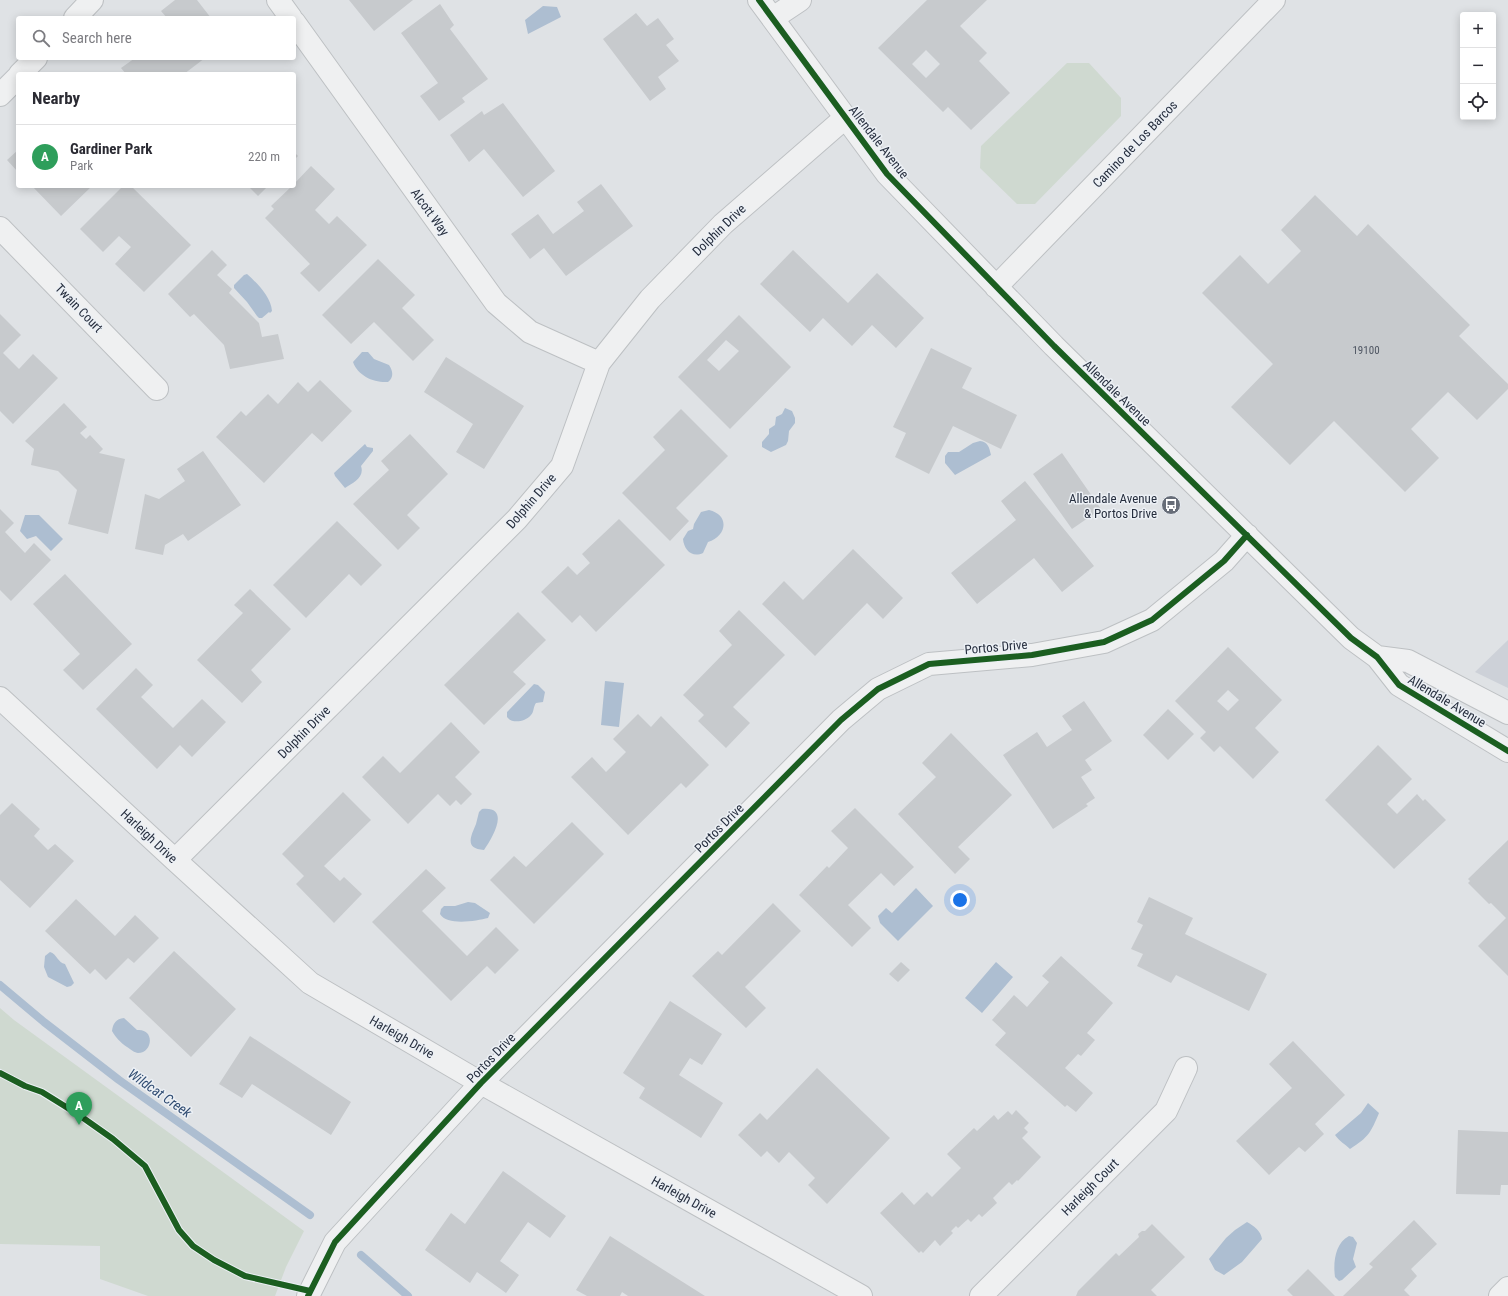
<!DOCTYPE html>
<meta charset="utf-8">
<style>
body{margin:0;font-family:"Roboto Condensed",sans-serif;background:#f7f7f7;color:#2b2b33}
.controls{position:absolute;right:12px;top:12px;display:grid;overflow:hidden;border-radius:4px;box-shadow:0 2px 10px #0003}
.controls button{width:36px;height:36px;display:grid;place-items:center;padding:0;border:0;border-bottom:1px solid #e1e1e2;background:#fff;color:#2b2b33;font:20px sans-serif}
.you{position:absolute;left:960px;top:900px;width:14px;height:14px;margin:-10px;border:3px solid #fff;border-radius:50%;background:#1a73e8;box-shadow:0 0 0 6px #1a73e833}
.badge{display:grid;place-items:center;width:26px;height:26px;border-radius:50%;background:#7c3aed;color:#fff;font-size:13px;font-weight:700}
.pin{position:absolute;translate:-50% -33px;filter:drop-shadow(0 1px 2px #0008)}
.pin::after{content:'';position:absolute;top:21px;width:14px;height:12px;background:inherit;clip-path:polygon(0 0,100% 0,50% 100%)}
.list{margin:0;padding:0;list-style:none}
h2{display:flex;justify-content:space-between;align-items:center;height:52px;margin:0;padding:0 16px;font-size:17px}
h2 small{font-size:13px;font-weight:400;color:#7c7c81}
.list li{display:grid;grid-template-columns:26px 1fr auto;gap:12px;align-items:center;box-sizing:border-box;height:64px;padding:0 16px;border-top:1px solid #e1e1e2}
.list b{display:block;font-size:15px;white-space:nowrap}
.list p{margin:0;font-size:13px;white-space:nowrap;color:#7c7c81}
.list em{font-size:13px;font-style:normal;color:#7c7c81}
.icon{flex:none;width:22px;height:22px;fill:none;stroke:currentColor;stroke-width:2;stroke-linecap:round;stroke-linejoin:round}
.map{position:relative;flex:none;width:1508px;height:1296px;overflow:hidden}
.search{position:absolute;background:#fff;box-shadow:0 2px 10px #0003;left:16px;top:16px;width:280px;height:44px;display:flex;align-items:center;gap:10px;box-sizing:border-box;padding:0 14px;border-radius:4px;color:#7c7c81;font-size:15px}
.panel{position:absolute;background:#fff;box-shadow:0 2px 10px #0003;left:16px;top:72px;width:280px;height:116px;border-radius:4px}
.map>svg:first-child{display:block}
</style>
<div class="map">
<svg width="1508" height="1296" viewBox="0 0 1508 1296">
<rect width="100%" height="100%" fill="#dfe2e5"/>
<path fill="#cdd1d8" d="M1508 640V688L1475 672Z"/>
<path fill="#cfd9d0" d="M1067 63H1089L1121 98V116L1035 204H1017L980 168 981 146Z
M0 1008 14 1020 304 1231 286 1267 275 1296H148L100 1279V1246L0 1244Z"/>
<path fill="#adbed1" d="M543 6 557 7 561 17 528 34 525 20Z
M247 274C257 283 271 297 272 311L270 313 269 312 262 318H259L257 316 247 302 234 288V285L244 275Z
M362 352H368L374 359 389 365C393 371 394 377 388 382 374 383 358 376 353 362Z
M785 408 792 411 795 418V423L789 431 788 441 786 445 771 452 762 447V442L769 434V429L775 425 776 417 782 414Z
M980 441C988 442 989 447 991 455L955 475 945 463V456L948 452H959L973 443Z
M365 444 367 447 373 448V451L361 466C365 477 353 483 345 488L335 476 334 473Z
M709 510C730 515 727 536 708 542L703 553C692 558 684 550 683 539L688 531 693 529 694 524 701 512Z
M25 515H39L63 539 51 551 36 536 27 539 20 531Z
M605 681 624 683 619 727 601 725Z
M534 684 538 685 545 692 543 702 536 703C533 707 534 712 531 715 525 722 512 724 507 717V712Z
M482 809C511 806 493 837 484 850 464 849 471 836 476 824 477 820 478 816 479 812Z
M916 888 933 906 898 941 880 923 878 916 886 908 892 913Z
M468 902 475 903 490 913 488 918C476 921 447 926 440 914L441 909 444 906H455Z
M50 952C57 954 58 963 65 964L74 983 71 986 67 987 48 977 44 967 45 956Z
M996 962 1013 977 982 1013 965 998Z
M124 1018 137 1030C155 1028 153 1053 138 1053 135 1053 130 1049 127 1047 120 1042 116 1038 112 1031 113 1023 116 1019 124 1018Z
M1368 1103 1379 1113C1371 1132 1369 1137 1350 1149 1345 1144 1339 1141 1335 1135L1361 1113Z
M1247 1222C1254 1226 1261 1231 1262 1239L1242 1262 1224 1275 1215 1270 1209 1259 1226 1238 1235 1230Z
M1349 1236 1353 1237 1357 1243 1353 1259 1356 1267 1342 1280 1339 1281 1335 1277C1333 1263 1335 1243 1349 1236Z"/>
<g fill="none" stroke-linecap="round" stroke-linejoin="round">
<path stroke="#adbed1" stroke-width="8" d="M0 985 44 1022 119 1080 310 1215
M361 1255 408 1296"/>
</g>
<path fill="#c7cacd" fill-rule="evenodd" d="M175 0H197L211 18H167L161 11Z
M349 0H413L374 31Z
M927 0H987L960 26 987 53 979 61 1010 93 971 130 948 107 943 112 878 48ZM926 50 940 64 926 78 912 64Z
M440 4 454 25 450 29 488 79 462 98 465 102 439 121 420 96 438 83 401 33Z
M636 13 647 26 658 18 674 39 666 45 679 61 658 77 666 89 650 101 603 39Z
M135 58H205L184 74H126L121 68Z
M503 103 555 171 523 197 484 149 469 162 450 135 482 111 484 115Z
M18 150V172L7 160Z
M294 152 298 156 294 160Z
M311 166 335 189 315 210 329 224 337 216 367 245 319 292 300 273 310 264 265 218 274 209 271 206 292 186H294V184Z
M601 184 633 226 566 276 544 248 530 259 511 234 538 214 553 234 584 211 577 202Z
M32 186H92L61 216Z
M123 186H131L191 245 144 292 115 264 131 247 119 236 103 252 80 229Z
M248 186H268L258 196Z
M1315 195 1357 236 1368 224 1470 325 1459 336 1508 384V389L1477 420 1448 392 1411 429 1439 458 1405 492 1334 421 1290 465 1231 407 1273 364 1202 293 1240 255 1268 284 1301 251 1281 230Z
M212 250 227 265 217 275 232 289 229 293 259 323 262 337 278 334 284 359 230 369 224 345 194 314 190 317 168 294Z
M793 250 848 303 877 273 924 318 896 348 872 325 852 346 823 318 810 332 760 284Z
M378 259 415 295 402 308 434 340 413 361 374 322 351 344 322 315Z
M0 314 21 335 3 353 19 369 33 354 58 378 13 424 0 411Z
M739 315 791 367 730 429 678 377ZM726 340 739 351 719 371 707 360Z
M931 348 972 368 962 388 1017 415 1001 449 953 426 929 474 895 457 906 433 893 427Z
M446 357 524 406 484 469 456 452 473 424 424 392Z
M320 380 352 411 322 442 312 433 264 483 216 437 241 411 246 416 268 394 278 404 298 382 308 392Z
M64 403 87 427 80 433 86 439 90 435 103 449 99 453 125 459 108 534 68 524 77 490 58 471 31 465 34 449 25 441Z
M681 409 728 456 676 508 689 521 670 541 622 493 665 450 653 437Z
M410 434 448 474 407 515 420 528 398 550 353 504 389 470 381 461Z
M203 451 241 505 188 541 183 534 165 545 163 555 135 549 145 494 159 499 185 481 177 469Z
M1062 453 1101 509 1072 529 1033 474Z
M1025 481 1094 566 1062 592 1034 558 977 604 951 573 1016 520 1001 501Z
M0 509 14 523 5 532 25 553 34 543 51 560 11 601 0 590Z
M619 519 665 565 596 632 580 615 572 623 541 592 568 566 577 575 590 563 582 554Z
M337 521 382 565 361 586 349 574 306 618 273 585Z
M853 549 903 598 883 619 867 603 815 656 762 604 784 581 803 600Z
M65 574 132 644 83 690 63 670 80 654 33 604Z
M250 589 291 629 251 670 262 682 242 703 197 660 243 613 234 605Z
M739 610 785 655 733 707 750 723 726 748 698 721 704 715 683 695 732 645 719 631Z
M518 612 546 640 513 672 526 684 484 725 444 685Z
M1228 647 1282 700 1255 728 1279 752 1253 779 1220 746 1214 752 1200 738 1206 732 1175 701ZM1228 690 1239 700 1228 711 1217 701Z
M136 668 153 685 141 697 173 728 202 699 226 722 192 757 180 745 157 769 96 709Z
M1084 701 1112 741 1085 760 1092 770 1081 777 1095 798 1086 804 1088 806 1053 829 1003 755 1037 732 1047 747 1072 730 1062 716Z
M1168 709 1194 734 1168 760 1143 735Z
M638 714 651 727 661 716 709 765 686 788 681 783 628 835 571 777 592 757 606 772 626 752 613 739Z
M451 722 480 752 455 777 472 794 461 805 456 800 450 806 438 794 408 824 362 777 383 756 400 773Z
M951 733 1012 795 958 847 970 859 955 874 898 814 936 777 922 763Z
M1378 745 1412 779 1387 804 1397 814 1417 794 1423 801 1425 799 1446 820 1394 869 1325 800Z
M343 792 371 820 324 866 340 881 344 877 362 894 334 923 296 884 304 876 282 854Z
M12 803 40 829 34 836 48 850 55 844 74 861 30 908 0 880V815Z
M855 808 914 867 894 886 881 873 848 905 871 928 852 947 799 895 827 866 829 868 848 848 831 831Z
M572 822 604 854 534 924 490 880 514 856 526 867Z
M1508 840V976L1478 946 1506 918 1491 903 1489 904 1468 883 1470 881 1468 879Z
M426 869 446 888 422 911 467 956 496 927 519 950 495 974 487 966 451 1001 372 922Z
M1149 897 1193 918 1185 934 1267 974 1249 1011 1176 975 1171 983 1137 966 1143 954 1131 949 1143 925 1137 922Z
M76 899 115 936 135 915 159 938 134 963 128 958 106 980 95 969 90 974 45 931Z
M773 903 801 931 745 987 766 1008 746 1028 692 976 718 951 722 955Z
M174 951 236 1009 191 1057 129 998Z
M1061 956 1113 1003 1087 1033 1095 1040 1081 1056 1078 1054 1065 1068 1093 1093 1076 1112 1067 1105 1065 1107 995 1045 1006 1033 992 1020 1014 995 1027 1007 1049 982 1042 976Z
M901 962 910 970 898 982 889 974Z
M670 1001 722 1034 702 1065 690 1058 679 1075 723 1103 701 1138 639 1098 645 1088 623 1073Z
M250 1036 351 1102 331 1135 252 1084 242 1098 219 1084Z
M1293 1041 1345 1095 1315 1124 1324 1134 1305 1152 1299 1147 1269 1175 1236 1141 1292 1088 1269 1064Z
M817 1068 890 1138 827 1204 808 1185 815 1178 789 1152 779 1163 767 1151 761 1157 738 1135 760 1113 767 1120Z
M1016 1110 1029 1123 1024 1128 1028 1132 1022 1138 1041 1157 1018 1181 1017 1180 1012 1185 1009 1182 993 1198 997 1203 982 1217 979 1214 971 1222 968 1219 958 1228 956 1226 951 1231 953 1233 940 1246 935 1240 923 1253 921 1251 919 1253 880 1213 902 1192 914 1205 927 1192 932 1197 961 1168 947 1154 974 1128 977 1131 994 1115 998 1120 1008 1111 1012 1115Z
M1458 1130 1508 1132V1185H1501L1500 1195 1456 1194Z
M503 1171 566 1216 550 1238 528 1222 500 1261 519 1275 506 1293 477 1272 470 1283 425 1250 451 1213 465 1224Z
M1414 1220 1437 1244 1411 1269 1417 1276 1404 1290 1410 1296H1343L1373 1267 1369 1264Z
M1152 1224 1185 1257 1151 1290 1157 1296H1076L1078 1291 1116 1253 1119 1256 1139 1237 1138 1234 1142 1231H1145Z
M610 1236 705 1296H628L622 1292 620 1296H587L576 1290Z
M1308 1269 1335 1296H1293L1287 1290Z"/>
<g fill="none" stroke-linecap="round" stroke-linejoin="round">
<defs>
<path id="minor" d="M278 0 291 18
M759 0 887 174 1054 346 1351 638 1377 657 1399 685 1508 751
M75 18 92 0
M773 18 800 0
M294 22 496 303 530 332 599 363
M20 74 36 58
M0 95 18 77
M0 228 157 389
M996 287 1274 0
M1377 657 1408 661 1508 713
M0 698 175 860 310 983 481 1083 861 1296
M175 860 517 519 562 466 599 363 650 299 723 224 846 117
M308 1296 335 1242 481 1083 841 720 878 689 929 664 1032 655 1104 642 1152 620 1224 561 1247 535
M981 1296 1166 1111 1186 1068
M1500 1296 1508 1288"/>
</defs>
<use href="#minor" stroke="#bdc0c3" stroke-width="24"/>
<use href="#minor" stroke="#eff0f1" stroke-width="22"/>
<defs>
<path id="cycleway" d="M759 0 887 174 1054 346 1351 638 1377 657 1399 685 1508 751
M0 1073 25 1086 42 1092 79 1115 113 1139 145 1166 179 1230 193 1246 214 1260 245 1276 310 1291
M308 1296 335 1242 481 1083 841 720 878 689 929 664 1032 655 1104 642 1152 620 1224 561 1247 535"/>
</defs>
<use href="#cycleway" stroke="#ecf0f5" stroke-width="8"/>
<use href="#cycleway" stroke="#1b5e20" stroke-width="6"/>
</g>
<defs>
<symbol id="bus-disc" viewBox="-11 -11 22 22"><circle r="9.5" fill="#676d78" stroke="#ecf0f5"/><path d="M-5-6H5V4H4V6H2V4H-2V6H-4V4H-5ZM-3.5-4V0h7V-4ZM-3.5 1.2v1.5H-2V1.2ZM2 1.2v1.5H3.5V1.2Z" fill="#fff"/></symbol>
</defs>
<g fill-rule="evenodd">
<use href="#bus-disc" x="1160" y="494" width="22" height="22"/>
</g>
<g text-anchor="middle" dominant-baseline="central" stroke-width="3" stroke-linejoin="round" paint-order="stroke">
<g font-size="11" fill="#4f5662">
<text x="1366" y="350">19100</text>
</g>
<g font-size="13" fill="#262e3e" stroke="#ecf0f5">
<text transform="translate(879 142) rotate(52)">Allendale Avenue</text>
<text transform="translate(1135 144) rotate(-46)">Camino de Los Barcos</text>
<text transform="translate(430 212) rotate(54)">Alcott Way</text>
<text transform="translate(719 230) rotate(-44)">Dolphin Drive</text>
<text transform="translate(79 308) rotate(46)">Twain Court</text>
<text transform="translate(1117 393) rotate(44)">Allendale Avenue</text>
<text transform="translate(531 501) rotate(-49)">Dolphin Drive</text>
<text transform="translate(996 647) rotate(-5)">Portos Drive</text>
<text transform="translate(1447 701) rotate(31)">Allendale Avenue</text>
<text transform="translate(304 732) rotate(-45)">Dolphin Drive</text>
<text transform="translate(719 828) rotate(-45)">Portos Drive</text>
<text transform="translate(149 836) rotate(43)">Harleigh Drive</text>
<text transform="translate(402 1037) rotate(30)">Harleigh Drive</text>
<text transform="translate(491 1058) rotate(-46)">Portos Drive</text>
<text transform="translate(1090 1187) rotate(-45)">Harleigh Court</text>
<text transform="translate(684 1197) rotate(29)">Harleigh Drive</text>
</g>
<g font-size="13" fill="#262e3e" stroke="#ecf0f5" text-anchor="end">
<text x="1157" y="498">Allendale Avenue<tspan x="1157" dy="15">&amp; Portos Drive</tspan></text>
</g>
<g font-size="14" font-style="italic" fill="#304c72" stroke="#ecf0f5">
<text transform="translate(160 1093) rotate(35)">Wildcat Creek</text>
</g>
</g>
</svg>
<div class="controls">
<button>+</button>
<button>−</button>
<button><svg class="icon" aria-label="locate" viewBox="0 0 24 24"><circle cx="12" cy="12" r="6"/><path d="M12 2v4M12 18v4M2 12h4M18 12h4"/></svg></button>
</div>
<div class="you"></div>
<div class="pin badge" style="left:79px;top:1125px;background:#2e9e5b">A</div>
<div class="search"><svg class="icon" aria-label="search" viewBox="0 0 24 24"><circle cx="10" cy="10" r="6"/><path d="M15 15l6 6"/></svg>Search here</div>
<section class="panel">
<h2>Nearby<small></small></h2>
<ul class="list">
<li><span class="badge" style="background:#2e9e5b">A</span><div><b>Gardiner Park</b><p>Park</p></div><em>220 m</em></li>
</ul>
</section>
</div>
